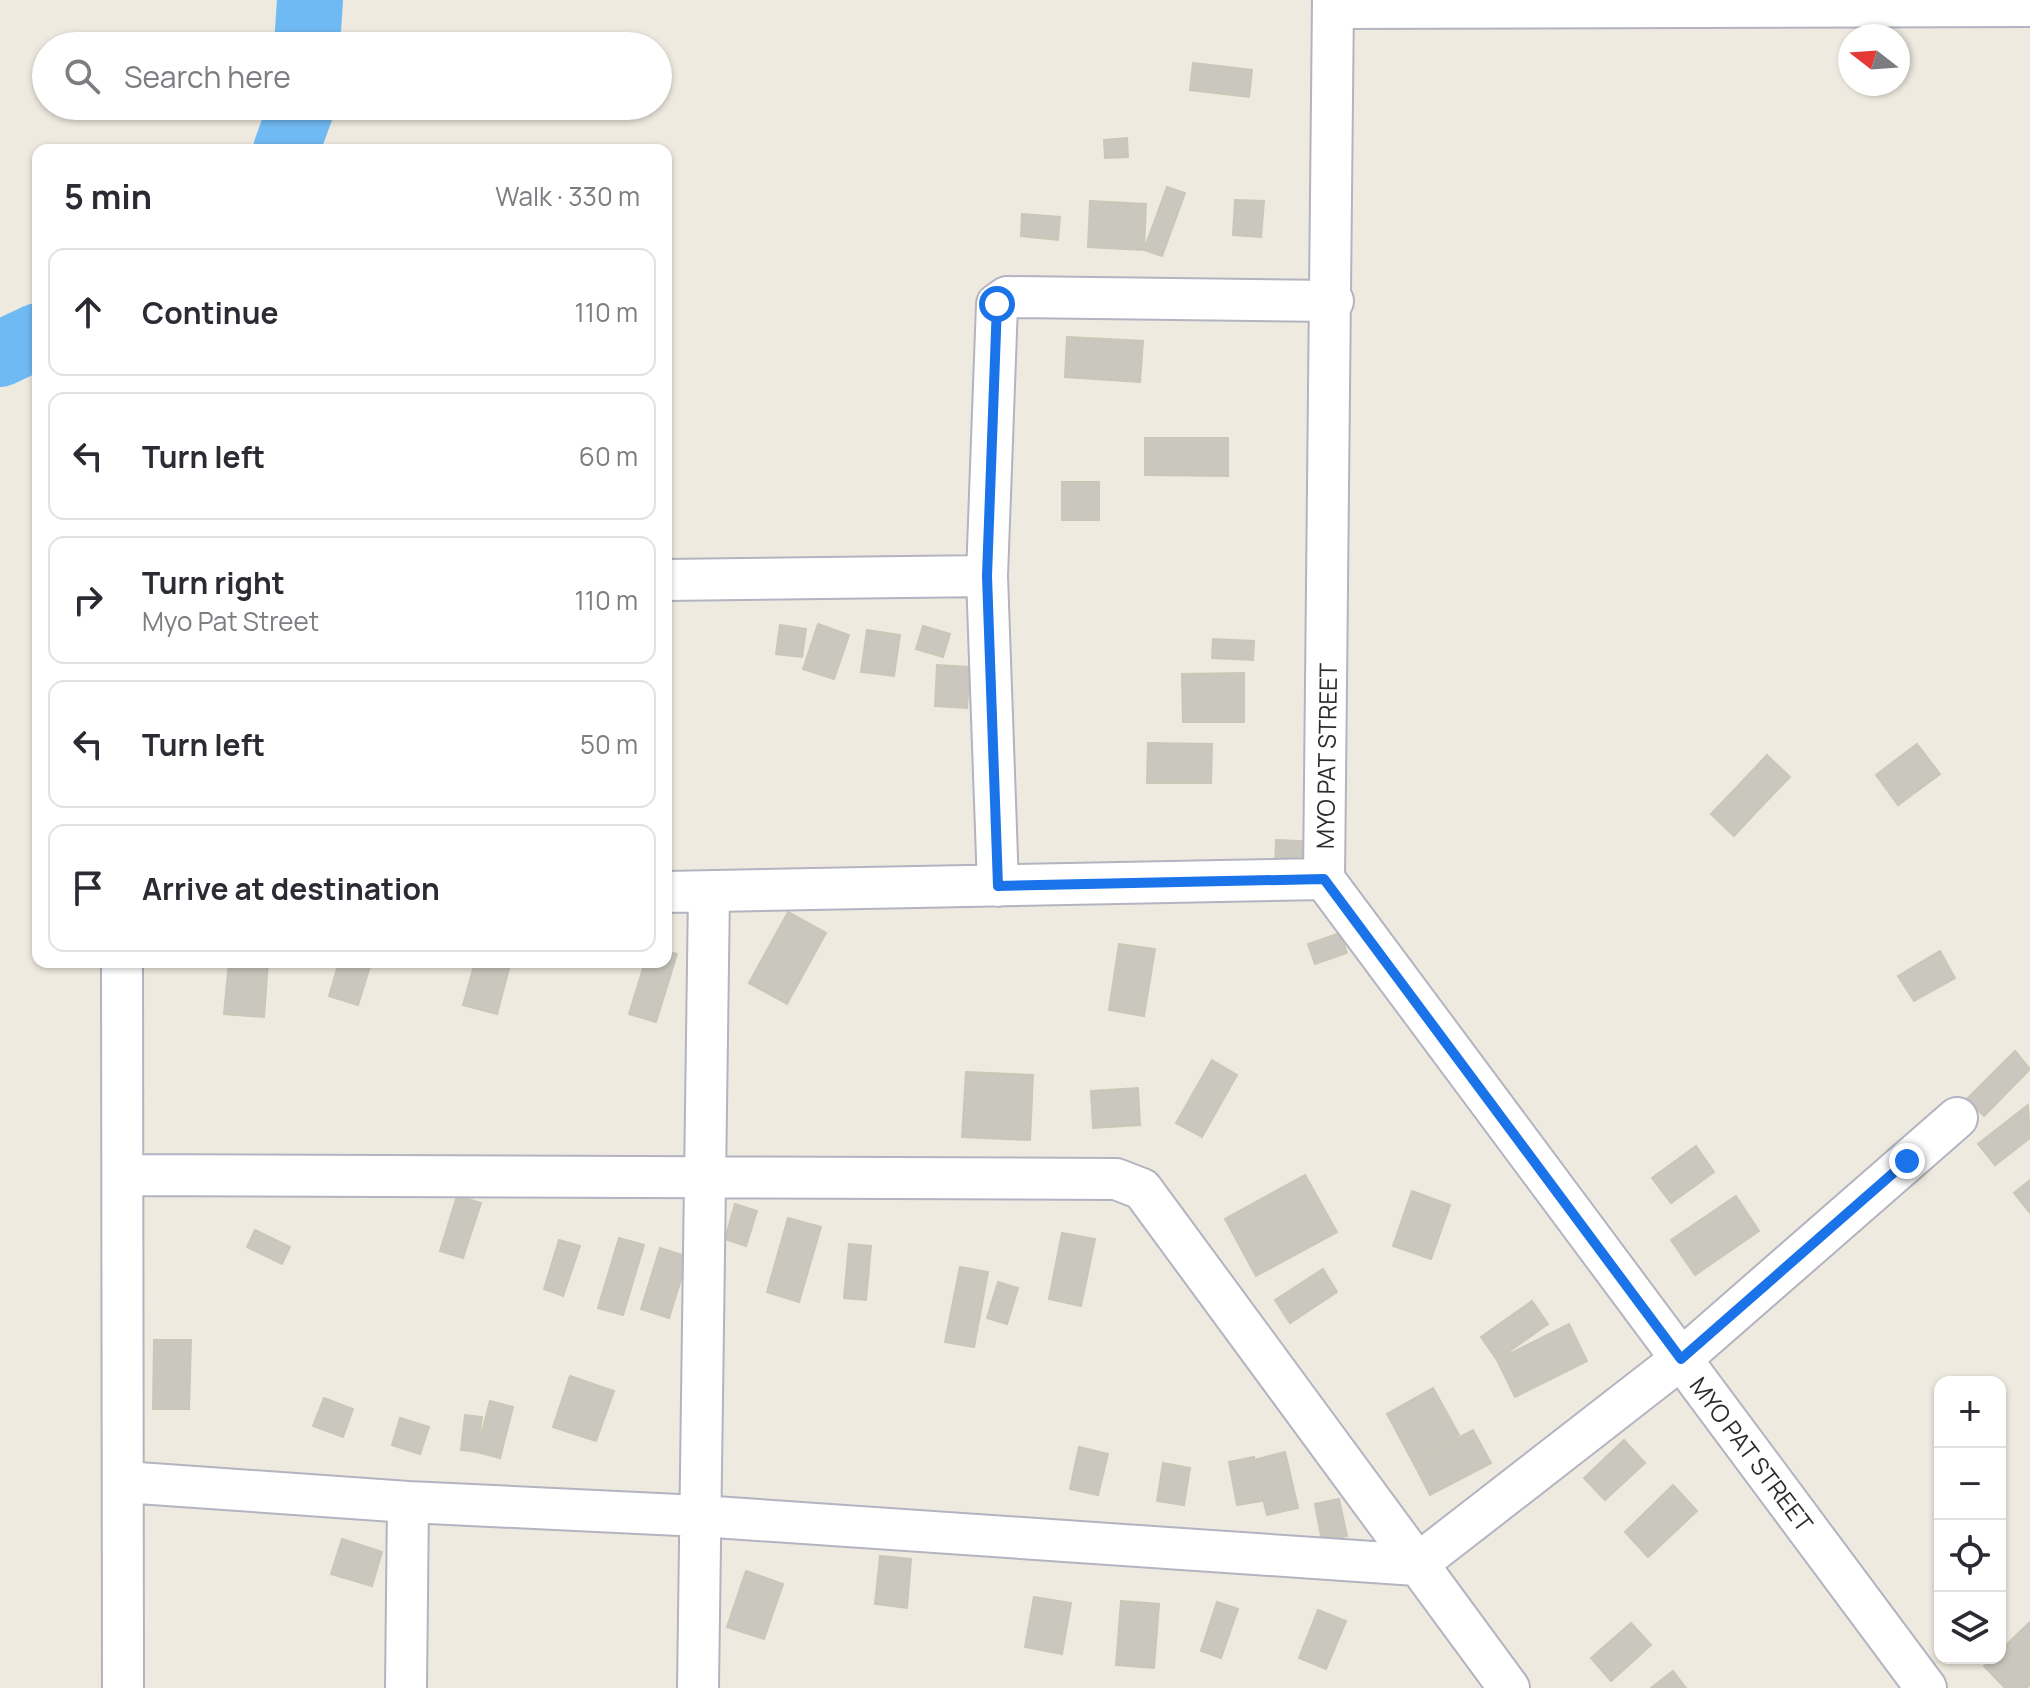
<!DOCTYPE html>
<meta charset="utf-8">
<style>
body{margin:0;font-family:Manrope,sans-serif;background:#f7f7f7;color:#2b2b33}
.controls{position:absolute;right:24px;bottom:24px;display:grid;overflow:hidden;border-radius:16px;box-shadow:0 2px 6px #0004}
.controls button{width:72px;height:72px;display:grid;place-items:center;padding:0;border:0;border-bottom:2px solid #e1e1e2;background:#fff;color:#2b2b33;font:40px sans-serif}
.compass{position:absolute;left:1838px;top:24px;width:72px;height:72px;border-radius:50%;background:#fff;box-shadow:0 2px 6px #0004;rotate:287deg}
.stop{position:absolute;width:24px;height:24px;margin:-18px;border:6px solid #1a73e8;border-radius:50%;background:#fff}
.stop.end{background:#1a73e8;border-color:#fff;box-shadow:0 2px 8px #0008}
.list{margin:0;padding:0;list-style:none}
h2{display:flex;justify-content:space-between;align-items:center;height:104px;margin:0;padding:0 32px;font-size:34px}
h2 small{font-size:26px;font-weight:400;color:#7c7c81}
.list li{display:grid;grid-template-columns:52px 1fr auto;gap:24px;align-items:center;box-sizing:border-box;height:128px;margin:0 16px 16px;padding:0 16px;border:2px solid #e1e1e2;border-radius:16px}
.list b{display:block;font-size:30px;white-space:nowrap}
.list p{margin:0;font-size:26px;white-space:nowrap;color:#7c7c81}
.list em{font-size:26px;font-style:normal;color:#7c7c81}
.icon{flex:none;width:44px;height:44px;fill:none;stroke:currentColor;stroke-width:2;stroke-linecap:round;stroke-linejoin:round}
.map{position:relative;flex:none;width:2030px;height:1688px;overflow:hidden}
.search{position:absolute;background:#fff;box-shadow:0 2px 6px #0004;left:32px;top:32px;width:640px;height:88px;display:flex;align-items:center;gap:20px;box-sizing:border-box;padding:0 28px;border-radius:44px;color:#7c7c81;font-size:30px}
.panel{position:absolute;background:#fff;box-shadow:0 2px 6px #0004;left:32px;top:144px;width:640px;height:824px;border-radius:16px}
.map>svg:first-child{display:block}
</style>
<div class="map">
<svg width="2030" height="1688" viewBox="0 0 2030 1688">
<rect width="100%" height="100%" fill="#efeadf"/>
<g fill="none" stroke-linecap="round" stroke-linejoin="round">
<path stroke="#70baf3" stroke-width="66" d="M307 46 310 0
M286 150 302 106
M0 354 38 336"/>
</g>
<path fill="#cac7be" stroke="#cac7b8" stroke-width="2" d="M1193 63 1252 70 1249 97 1190 90Z
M1127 138 1128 157 1105 158 1104 140Z
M1167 187 1185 193 1162 256 1144 250Z
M1235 200 1264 201 1261 237 1233 235Z
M1090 201 1146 204 1144 250 1088 247Z
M1022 214 1060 217 1058 240 1021 236Z
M1067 337 1143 341 1140 382 1065 377Z
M1145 438H1228V476L1145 475Z
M1062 482H1099V520H1062Z
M818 624 849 635 834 679 803 669Z
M780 625 806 629 802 657 776 654Z
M923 626 950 634 943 657 916 649Z
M867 630 900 635 894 676 861 672Z
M1213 639 1254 641 1253 660 1212 658Z
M937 665 970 667 967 708 935 706Z
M1244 673V722H1183L1182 674Z
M1148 743 1212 744 1211 783H1147Z
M1917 744 1940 774 1898 805 1876 775Z
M1767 755 1790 777 1758 810 1735 789Z
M1735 789 1758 810 1734 836 1711 814Z
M1276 840 1322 842 1320 868 1275 866Z
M788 912 826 933 787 1004 749 983Z
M1340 933 1347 953 1315 964 1308 944Z
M1119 944 1155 949 1144 1016 1109 1010Z
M666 951 677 954 656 1022 629 1014 645 962H666Z
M1940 951 1955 978 1914 1001 1898 976Z
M229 962H268L264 1017 224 1014Z
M339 962 371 963 358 1005 329 996Z
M475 962 510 965 497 1014 463 1005Z
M2015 1051 2030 1069 1984 1116 1967 1099Z
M1212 1060 1237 1075 1202 1137 1176 1123Z
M966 1072 1033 1075 1030 1140 962 1137Z
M1138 1088 1140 1125 1093 1128 1091 1091Z
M2028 1105 2030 1138 1995 1165 1978 1144Z
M1696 1146 1714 1172 1671 1203 1652 1178Z
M1305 1175 1337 1232 1256 1276 1225 1219Z
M2030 1180V1213L2014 1193Z
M1412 1191 1450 1205 1431 1259 1393 1246Z
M457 1196 481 1203 463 1258 440 1251Z
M1736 1196 1759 1231 1695 1275 1671 1240Z
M735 1204 757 1211 746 1246 725 1239Z
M788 1218 821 1227 799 1302 767 1292Z
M255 1230 290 1247 282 1264 247 1247Z
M1062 1233 1095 1239 1081 1306 1049 1299Z
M619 1238 644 1245 623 1315 598 1308Z
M559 1240 580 1246 563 1296 544 1289Z
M849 1244 871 1246 866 1300 844 1298Z
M660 1248 688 1257 669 1318 641 1309Z
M960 1267 988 1272 974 1347 945 1342Z
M1323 1269 1337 1292 1290 1323 1275 1300Z
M998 1282 1018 1288 1007 1324 987 1318Z
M1532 1301 1548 1324 1497 1360 1481 1337Z
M1569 1324 1587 1361 1515 1397 1497 1360Z
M154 1340H191L189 1409H153Z
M570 1376 614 1391 596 1441 553 1427Z
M1433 1388 1459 1435 1413 1462 1387 1414Z
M324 1398 353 1409 343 1437 313 1426Z
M490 1401 513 1407 500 1458 477 1452Z
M465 1415 482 1417 477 1452 461 1450Z
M400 1418 429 1427 420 1454 392 1445Z
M1473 1430 1491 1463 1430 1495 1413 1462Z
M1624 1440 1645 1463 1605 1500 1584 1478Z
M1079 1447 1108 1454 1098 1495 1070 1489Z
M1285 1452 1298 1508 1267 1515 1254 1460Z
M1254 1457 1262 1501 1237 1505 1229 1462Z
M1163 1463 1190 1468 1184 1505 1157 1501Z
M1673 1485 1697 1511 1648 1557 1625 1532Z
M1339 1499 1347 1536 1322 1541 1315 1504Z
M342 1539 382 1552 372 1586 331 1574Z
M880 1556 911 1559 907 1608 875 1604Z
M746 1571 783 1584 764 1639 727 1627Z
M1034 1597 1071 1603 1062 1654 1025 1647Z
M1121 1601 1159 1604 1154 1668 1116 1665Z
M1217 1602 1238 1609 1221 1658 1201 1651Z
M1318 1610 1346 1621 1326 1669 1299 1658Z
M2030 1622V1685L2026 1688H2005L1984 1666 1993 1658H2000V1651Z
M1631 1623 1651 1645 1611 1681 1591 1658Z
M1673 1671 1686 1688H1651Z"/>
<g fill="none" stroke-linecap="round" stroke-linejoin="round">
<defs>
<path id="minor" d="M1333 0 1324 879 1926 1688
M1333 8 2030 6
M666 580 987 576
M998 886 987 576 997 304 1007 297 1333 301
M666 892 1324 879
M122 962 123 1688
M123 1175 1116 1179 1142 1189 1509 1688
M124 1482 408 1502 700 1516 1416 1565 1681 1359 1957 1118
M406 1688 408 1502
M698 1688 709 892"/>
</defs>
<use href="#minor" stroke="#b3b3c1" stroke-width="44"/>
<use href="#minor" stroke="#fff" stroke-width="40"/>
</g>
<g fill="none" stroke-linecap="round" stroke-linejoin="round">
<path stroke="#1a73e8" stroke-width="10" d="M997 304 987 576 998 886 1324 879 1681 1359 1907 1161"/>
</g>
<g text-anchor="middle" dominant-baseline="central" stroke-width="6" stroke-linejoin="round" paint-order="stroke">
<g font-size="24" fill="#2d2d2d" stroke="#fff">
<text transform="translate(1326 756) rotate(-89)">MYO PAT STREET</text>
<text transform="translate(1752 1454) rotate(53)">MYO PAT STREET</text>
</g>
</g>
</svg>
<div class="controls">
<button>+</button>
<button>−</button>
<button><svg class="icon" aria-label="locate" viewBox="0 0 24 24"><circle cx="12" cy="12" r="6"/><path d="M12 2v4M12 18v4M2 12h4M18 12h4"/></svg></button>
<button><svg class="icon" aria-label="layers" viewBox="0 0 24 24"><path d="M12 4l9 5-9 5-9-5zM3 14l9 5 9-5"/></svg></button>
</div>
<svg class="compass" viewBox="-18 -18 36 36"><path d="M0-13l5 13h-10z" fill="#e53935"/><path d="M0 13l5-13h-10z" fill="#7c7c81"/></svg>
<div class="stop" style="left:997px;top:304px"></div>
<div class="stop end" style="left:1907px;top:1161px"></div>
<div class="search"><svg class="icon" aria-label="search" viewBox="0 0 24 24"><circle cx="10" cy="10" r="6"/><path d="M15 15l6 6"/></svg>Search here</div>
<section class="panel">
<h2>5 min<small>Walk · 330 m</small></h2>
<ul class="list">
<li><svg class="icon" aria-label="ahead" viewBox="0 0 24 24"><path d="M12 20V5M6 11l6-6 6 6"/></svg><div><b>Continue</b></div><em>110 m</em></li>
<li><svg class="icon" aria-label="left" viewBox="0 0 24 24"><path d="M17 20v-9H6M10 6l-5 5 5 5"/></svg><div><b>Turn left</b></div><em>60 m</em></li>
<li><svg class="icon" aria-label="right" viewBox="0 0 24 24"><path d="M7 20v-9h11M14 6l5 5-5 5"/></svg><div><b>Turn right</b><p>Myo Pat Street</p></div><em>110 m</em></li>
<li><svg class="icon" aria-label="left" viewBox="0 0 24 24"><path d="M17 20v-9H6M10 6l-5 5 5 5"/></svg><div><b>Turn left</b></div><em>50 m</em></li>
<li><svg class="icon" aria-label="arrive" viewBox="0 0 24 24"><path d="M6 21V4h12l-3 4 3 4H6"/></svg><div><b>Arrive at destination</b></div></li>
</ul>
</section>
</div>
